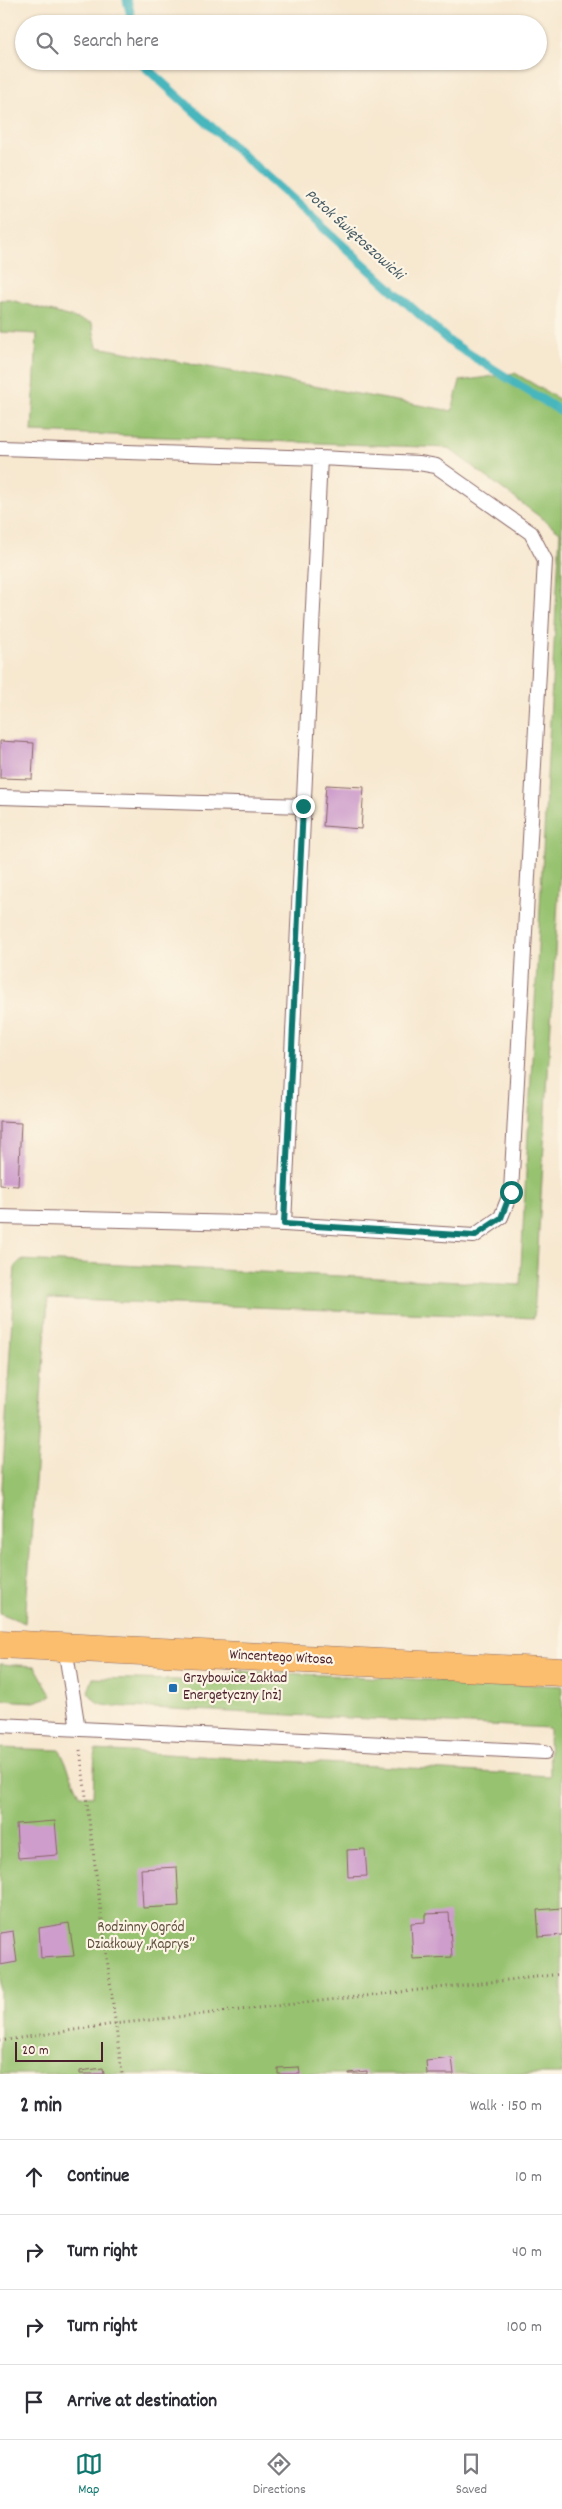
<!DOCTYPE html>
<meta charset="utf-8">
<style>
body{margin:0;font-family:Dekko,sans-serif;background:#f2f2f3;color:#2b2b33}
.scale{position:absolute;left:15px;bottom:12px;width:88px;box-sizing:border-box;padding-left:5px;border:2px solid #4a1f2b;border-top:0;font-size:14px;line-height:18px;white-space:nowrap;color:#4a1f2b;-webkit-text-stroke:4px #fcf5e5;paint-order:stroke}
.stop{position:absolute;width:15px;height:15px;margin:-11px;border:4px solid #0f766e;border-radius:50%;background:#fff}
.stop.end{background:#0f766e;border-color:#fff;box-shadow:0 1px 5px #0008}
.list{margin:0;padding:0;list-style:none}
h2{display:flex;justify-content:space-between;align-items:center;height:65px;margin:0;padding:0 20px;font-size:21px}
h2 small{font-size:16px;font-weight:400;color:#7c7c81}
.list li{display:grid;grid-template-columns:32px 1fr auto;gap:15px;align-items:center;box-sizing:border-box;height:75px;padding:0 20px;border-top:1px solid #e1e1e2}
.list b{display:block;font-size:19px;white-space:nowrap}
.list em{font-size:16px;font-style:normal;color:#7c7c81}
.icon{flex:none;width:28px;height:28px;fill:none;stroke:currentColor;stroke-width:2;stroke-linecap:round;stroke-linejoin:round}
.map{position:relative;flex:none;width:562px;height:2074px;overflow:hidden}
.search{position:absolute;background:#fff;box-shadow:0 1px 4px #0004;left:15px;right:15px;top:15px;height:55px;display:flex;align-items:center;gap:12px;box-sizing:border-box;padding:0 18px;border-radius:28px;color:#7c7c81;font-size:19px}
.sheet{height:365px;background:#fff}
nav{display:flex;justify-content:space-around;align-items:center;box-sizing:border-box;height:70px;border-top:1px solid #e1e1e2;background:#fff;font-size:14px;color:#7c7c81}
nav a{display:grid;justify-items:center;gap:2px}
nav .on{color:#0f766e}
.map>svg:first-child{display:block}
</style>
<div class="map">
<svg width="562" height="2074" viewBox="0 0 562 2074">
<rect width="100%" height="100%" fill="#fcf5e5"/>
<filter id="ink" filterUnits="userSpaceOnUse"><feTurbulence type="fractalNoise" baseFrequency=".02" numOctaves="2"/><feDisplacementMap in="SourceGraphic" scale="10" xChannelSelector="R" yChannelSelector="G"/><feConvolveMatrix kernelMatrix="1 2 1 2 8 2 1 2 1" color-interpolation-filters="sRGB"/></filter>
<filter id="wash" filterUnits="userSpaceOnUse"><feTurbulence type="fractalNoise" baseFrequency=".0096" numOctaves="4" result="noise"/><feDisplacementMap in="SourceGraphic" scale="20" xChannelSelector="R" yChannelSelector="G"/><feGaussianBlur stdDeviation="1.12" result="paint"/><feColorMatrix in="noise" values="0 0 0 0 0 0 0 0 0 0 0 0 0 0 0 0 0 1.4 0 .05"/><feComposite in="paint" operator="in"/></filter>
<g filter="url(#wash)">
<rect width="100%" height="100%" fill="#f7e8d0"/>
<path fill="#97c26f" stroke="#70704d" d="M0 300H11L92 323 97 347 452 411 460 381 515 373 562 401V831L534 1318 48 1299 25 1623 0 1613V1521L15 1266 21 1260 520 1285 560 532 448 448 32 432 37 334 0 332Z
M0 1664 35 1666 52 1696 34 1702 0 1700Z
M236 1671 562 1686V2074H0V1748L60 1750 80 1795 93 1796 95 1750 550 1776 549 1728 110 1706 98 1704 88 1692 93 1678 218 1681Z"/>
<g fill="none" stroke-linecap="round" stroke-linejoin="round">
<path stroke="#46b6bd" stroke-width="9" d="M127 0 133 24
M143 61 144 66 450 342 562 412"/>
</g>
<g id="blocks">
<path fill="#ce9dcc" d="M0 741 34 743 32 779 0 778Z
M326 785 364 787 361 829 323 826Z
M0 1122 21 1123 18 1186 0 1185Z
M55 1821 58 1855 18 1858 16 1824Z
M365 1849 367 1876 348 1877 347 1850Z
M177 1867 179 1906 143 1908 141 1869Z
M562 1908V1935L539 1937 537 1910Z
M449 1913 452 1957 413 1959 411 1923 425 1922V1914Z
M69 1923 74 1956 41 1958 39 1928Z
M13 1931 17 1962 0 1965V1933Z
M452 2058 454 2074H427L426 2061Z
M299 2067 300 2074H278V2068Z
M103 2068 104 2074H80V2071Z
M367 2071V2074H349V2073Z"/>
</g>
</g>
<g filter="url(#ink)">
<use href="#blocks" fill-opacity="0" stroke="#876565" stroke-width="1"/>
<g fill="none" stroke-linecap="round" stroke-linejoin="round">
<defs>
<path id="lane" d="M0 448 320 458 419 463 436 466 531 533 545 560 511 1192 501 1217 474 1236 284 1224 0 1217
M0 797 303 806
M284 1224 320 458
M65 1647 78 1729
M0 1725 545 1752"/>
<path id="primary" d="M0 1644 562 1672"/>
</defs>
<use href="#lane" stroke="#876565" stroke-width="16"/>
<use href="#primary" stroke="#876565" stroke-width="29"/>
<path stroke="#876565" stroke-width="3" stroke-dasharray="1 4" stroke-linecap="butt" d="M80 1750 122 2074
M0 2041 114 2024 562 1974"/>
<use href="#lane" stroke="#fff" stroke-width="14"/>
<use href="#primary" stroke="#fbbe6e" stroke-width="28"/>
</g>
</g>
<g fill="none" stroke-linecap="round" stroke-linejoin="round" filter="url(#ink)">
<path stroke="#0f766e" stroke-width="6" d="M303 806 284 1224 474 1236 501 1218 511 1192"/>
</g>
<rect fill="#1f6fb2" stroke="#fcf5e5" stroke-width="2" x="168" y="1683" width="10" height="10" rx="2.5"/>
<g text-anchor="middle" dominant-baseline="central" stroke-width="4.5" stroke-linejoin="round" paint-order="stroke">
<g font-size="15" fill="#4a1f2b" stroke="#fcf5e5">
<text transform="translate(281 1658) rotate(3)">Wincentego Witosa</text>
</g>
<g font-size="15" fill="#4a1f2b" stroke="#fcf5e5" text-anchor="start">
<text x="183" y="1679">Grzybowice Zakład<tspan x="183" dy="17">Energetyczny [nż]</tspan></text>
</g>
<g font-size="15" fill="#61503f" stroke="#fcf5e5">
<text x="141" y="1928">Rodzinny Ogród<tspan x="141" dy="17">Działkowy „Kaprys”</tspan></text>
</g>
<g font-size="16" font-style="italic" fill="#485b65" stroke="#fcf5e5">
<text transform="translate(354 235) rotate(42)">Potok Świętoszowicki</text>
</g>
</g>
</svg>
<div class="scale">20 m</div>
<div class="stop" style="left:511px;top:1192px"></div>
<div class="stop end" style="left:303px;top:806px"></div>
<div class="search"><svg class="icon" aria-label="search" viewBox="0 0 24 24"><circle cx="10" cy="10" r="6"/><path d="M15 15l6 6"/></svg>Search here</div>
</div>
<section class="sheet">
<h2>2 min<small>Walk · 150 m</small></h2>
<ul class="list">
<li><svg class="icon" aria-label="ahead" viewBox="0 0 24 24"><path d="M12 20V5M6 11l6-6 6 6"/></svg><div><b>Continue</b></div><em>10 m</em></li>
<li><svg class="icon" aria-label="right" viewBox="0 0 24 24"><path d="M7 20v-9h11M14 6l5 5-5 5"/></svg><div><b>Turn right</b></div><em>40 m</em></li>
<li><svg class="icon" aria-label="right" viewBox="0 0 24 24"><path d="M7 20v-9h11M14 6l5 5-5 5"/></svg><div><b>Turn right</b></div><em>100 m</em></li>
<li><svg class="icon" aria-label="arrive" viewBox="0 0 24 24"><path d="M6 21V4h12l-3 4 3 4H6"/></svg><div><b>Arrive at destination</b></div></li>
</ul>
</section>
<nav>
<a class="on"><svg class="icon" aria-label="map" viewBox="0 0 24 24"><path d="M3 6l6-2 6 2 6-2v14l-6 2-6-2-6 2zM9 4v14M15 6v14"/></svg>Map</a>
<a><svg class="icon" aria-label="directions" viewBox="0 0 24 24"><path d="M12 3l9 9-9 9-9-9zM9 14v-3h6M13 9l2 2-2 2"/></svg>Directions</a>
<a><svg class="icon" aria-label="saved" viewBox="0 0 24 24"><path d="M7 4h10v16l-5-4-5 4z"/></svg>Saved</a>
</nav>
